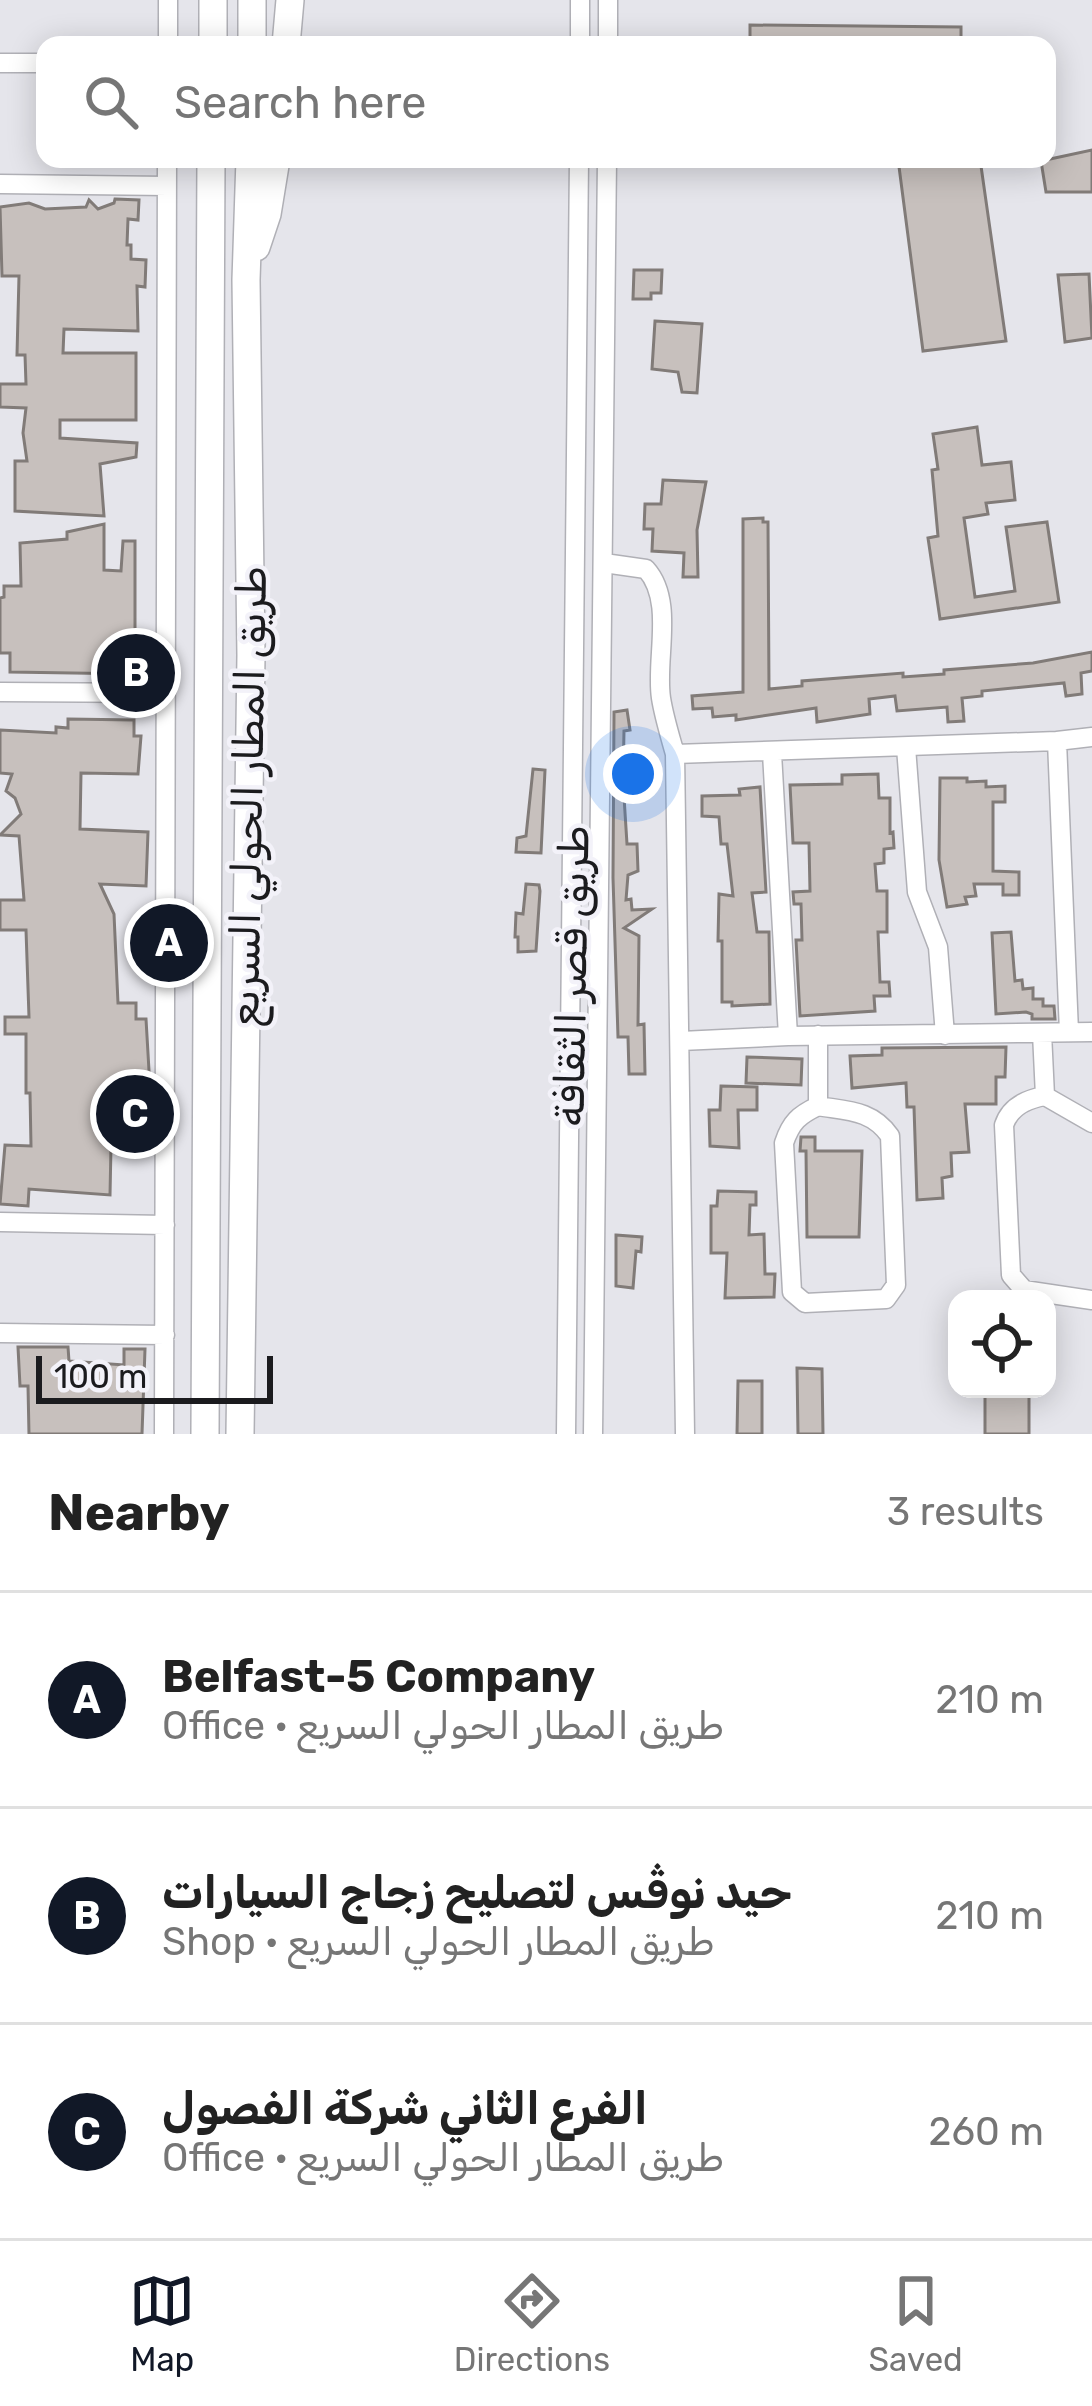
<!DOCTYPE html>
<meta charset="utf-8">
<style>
body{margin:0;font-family:Rubik,"Noto Sans Arabic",sans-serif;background:#f2f2f2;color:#222}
.controls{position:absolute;right:36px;bottom:36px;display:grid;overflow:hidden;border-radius:24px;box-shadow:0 6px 30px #0003}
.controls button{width:108px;height:108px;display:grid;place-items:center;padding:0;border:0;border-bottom:3px solid #e0e0e0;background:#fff;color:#222;font:60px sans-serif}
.scale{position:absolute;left:36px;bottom:30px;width:237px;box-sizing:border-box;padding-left:12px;border:6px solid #1b1b1e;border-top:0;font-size:33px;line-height:42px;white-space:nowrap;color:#1b1b1e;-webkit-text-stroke:9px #f3f2f9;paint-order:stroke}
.you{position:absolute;left:633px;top:774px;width:42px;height:42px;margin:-30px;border:9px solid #fff;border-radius:50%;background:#1a73e8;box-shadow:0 0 0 18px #1a73e833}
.badge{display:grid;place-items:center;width:78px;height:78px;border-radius:50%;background:#111827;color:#fff;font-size:39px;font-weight:700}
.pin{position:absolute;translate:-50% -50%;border:6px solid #fff;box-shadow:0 3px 12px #0006}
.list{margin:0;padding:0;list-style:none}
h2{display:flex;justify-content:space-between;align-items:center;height:156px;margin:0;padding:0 48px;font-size:51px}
h2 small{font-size:39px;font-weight:400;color:#767676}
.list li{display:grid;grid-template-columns:78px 1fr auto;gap:36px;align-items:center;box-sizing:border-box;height:216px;padding:0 48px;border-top:3px solid #e0e0e0}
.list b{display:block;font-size:45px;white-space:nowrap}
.list p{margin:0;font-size:39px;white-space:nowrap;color:#767676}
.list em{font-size:39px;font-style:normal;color:#767676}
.icon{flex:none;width:66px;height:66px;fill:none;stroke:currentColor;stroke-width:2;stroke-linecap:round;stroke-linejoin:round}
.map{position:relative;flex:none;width:1092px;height:1434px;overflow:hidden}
.search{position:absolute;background:#fff;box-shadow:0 6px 30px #0003;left:36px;right:36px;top:36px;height:132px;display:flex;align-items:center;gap:30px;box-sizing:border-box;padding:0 42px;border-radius:24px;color:#767676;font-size:45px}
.sheet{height:804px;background:#fff}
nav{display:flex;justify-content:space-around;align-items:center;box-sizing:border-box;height:168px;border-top:3px solid #e0e0e0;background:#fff;font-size:33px;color:#767676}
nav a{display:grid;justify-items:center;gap:6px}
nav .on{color:#111827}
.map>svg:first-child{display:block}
</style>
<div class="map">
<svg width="1092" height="1434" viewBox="0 0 1092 1434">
<rect width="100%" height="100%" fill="#e5e5eb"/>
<path fill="#c7c0bd" stroke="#817b78" stroke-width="3" d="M750 25 961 27V45H750Z
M1092 150V192H1046L1041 161Z
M898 159H980L1006 341 923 351Z
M115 199 139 200 138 220 128 219 127 245H131V259L146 260 145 287 137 286 138 331 64 329 63 353H136V420H60V438L137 443 136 457 100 464 104 516 15 511V461H27L23 433 26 408 0 407V384H26L25 355H17L19 276H2L0 207 29 203 45 209 86 207 89 200 98 209 114 203Z
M634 270H662L661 293H651V299H633Z
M1089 274 1092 338 1065 342 1058 275Z
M655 321 702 324 697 393 682 392 678 372 652 369Z
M977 427 982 465 1011 462 1015 500 986 503 988 514 964 518 975 597 1015 591 1006 527 1047 522 1059 602 940 619 928 538 938 536 932 470 938 469 933 434Z
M663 480 706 482 697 530 698 577H683L684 553 652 551 653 529H644L645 504H661Z
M763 518V522H768L769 689 802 686V681L903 673V677L944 674V670L1033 663 1092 652V671L1081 673 1082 694 1066 696 1064 683 982 691V696L962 698 964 721 948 722 947 707 897 711 895 696 869 699 870 714 817 722 816 708 736 720V715L713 717 712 708 693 709 692 696 743 692V519Z
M104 524V570L121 571 123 541H135V674L10 672V653H0V598L4 597V586H21L20 543 67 539V532Z
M627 710 630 730 624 731 623 781 627 844H637L638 871 628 875 626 900 631 899 632 910 652 909 624 928 639 936 638 1025 644 1024 645 1074H629L628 1037H618L613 878 614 712Z
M68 719 134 720V736H141L138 774 81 773 80 829 148 832 146 886 100 884 114 914 118 1003H136V1019H146L151 1105 104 1107 103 1133 145 1135 144 1148 111 1146 110 1195 29 1189 28 1206 0 1204 5 1145 31 1146 30 1093H26V1034H5V1017H29L26 930H0V900H24L19 836 0 835 21 814 15 798 6 791 12 774 0 773V730L56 733V727L68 728Z
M533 769 545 770 541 853 516 852 517 838 526 836Z
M878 774 879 798H890V833L893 832 894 848 884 849V863L875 864 877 891H887V932H878L880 982H889L890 996H874L875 1011 800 1016 796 940H802L801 904H794L793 892 810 891 809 843H793L790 785 842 784V775Z
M940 778H967V782L986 781V787L1005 786V802H993V871L1019 872V895H1003V884H974L976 896 965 897 967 904 947 907 939 860Z
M760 787 766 892 752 893 757 932H769L770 1004 732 1006V1002H722V941H718L719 894 733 896 727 844H721L719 817 702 816V796L740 795 739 789Z
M526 884 539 885 540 891 536 951 518 952V937H515L516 913 523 914Z
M1011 932 1015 981 1022 980 1023 989 1033 988V999H1043V1006H1054L1055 1019H1032V1014L1026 1012 996 1014 992 933Z
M1006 1047 1005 1077H996V1104H965L969 1152 951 1153 952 1176 942 1178 943 1198 917 1200 914 1107H907L906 1083 852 1088 850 1056 882 1055V1048Z
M747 1057 802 1059 801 1085 746 1083Z
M721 1086 757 1087V1110H738L739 1148 710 1146 709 1110H720Z
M801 1137H815V1151H862L859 1237H807L806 1151H800Z
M718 1191 756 1192V1205H750L749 1235 764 1234 765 1274H775L774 1297 725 1298 727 1253H711V1206H717Z
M616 1235 642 1237 641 1252 636 1251 633 1288 616 1286Z
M18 1347H68L69 1361 124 1365V1349H145L142 1434H29L28 1386H20Z
M797 1368 822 1369 823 1434H798Z
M738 1381H762V1434H737Z
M985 1389H1029V1434H985Z"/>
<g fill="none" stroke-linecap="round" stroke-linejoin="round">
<defs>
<path id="minor" d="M580 0V45
M168 45V0
M608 45V0
M0 63H45
M0 184 167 186
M604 563 646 569C675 601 655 659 661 698 664 717 670 736 675 754L685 1434
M0 692 166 693
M906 747 917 892 938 947 945 1035
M772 753 788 1036
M675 754 1057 741
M1069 1032 1057 741 1092 737
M1042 1033 1045 1096
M818 1035V1106C799 1115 791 1122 784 1143L792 1292 805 1303 886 1299 896 1285 890 1136C872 1110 848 1111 818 1106
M681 1041 788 1036 1092 1032
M1092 1123 1045 1096C1027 1099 1010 1107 1004 1125L1011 1275 1024 1290 1092 1300
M0 1222 165 1225
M0 1333 165 1335
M164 1434 167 159
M566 1434 579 159
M593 1434 607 159"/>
<path id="highway" d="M213 45V0
M252 45V0
M286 45 290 0
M256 247 267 214 276 159
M205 1434 211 159
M240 1434 251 655 246 280 250 159"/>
</defs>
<use href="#minor" stroke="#b0b0b6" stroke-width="21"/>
<use href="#highway" stroke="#b0b0b6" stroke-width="30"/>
<use href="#minor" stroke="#fff" stroke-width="18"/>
<use href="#highway" stroke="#fff" stroke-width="27"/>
</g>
<g text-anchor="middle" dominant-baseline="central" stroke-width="9" stroke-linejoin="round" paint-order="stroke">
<g font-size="42" fill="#1b1b1e" stroke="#f3f2f9">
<text transform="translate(248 796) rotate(-89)">طريق المطار الحولي السريع</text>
<text transform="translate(572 976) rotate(-89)">طريق قصر الثقافة</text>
</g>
</g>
</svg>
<div class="controls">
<button><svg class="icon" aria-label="locate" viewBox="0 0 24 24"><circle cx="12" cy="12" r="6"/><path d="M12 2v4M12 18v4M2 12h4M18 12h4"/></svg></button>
</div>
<div class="scale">100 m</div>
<div class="you"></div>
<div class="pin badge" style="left:169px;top:943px">A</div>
<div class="pin badge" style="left:136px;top:673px">B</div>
<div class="pin badge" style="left:135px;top:1114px">C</div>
<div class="search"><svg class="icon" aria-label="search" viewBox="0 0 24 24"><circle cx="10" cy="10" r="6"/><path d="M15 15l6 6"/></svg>Search here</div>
</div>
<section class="sheet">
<h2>Nearby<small>3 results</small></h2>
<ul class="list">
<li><span class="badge">A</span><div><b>Belfast-5 Company</b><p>Office · طريق المطار الحولي السريع</p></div><em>210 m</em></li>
<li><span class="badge">B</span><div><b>حيد نوڤس لتصليح زجاج السيارات</b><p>Shop · طريق المطار الحولي السريع</p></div><em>210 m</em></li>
<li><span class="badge">C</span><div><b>الفرع الثاني شركة الفصول</b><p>Office · طريق المطار الحولي السريع</p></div><em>260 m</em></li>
</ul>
</section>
<nav>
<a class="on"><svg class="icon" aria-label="map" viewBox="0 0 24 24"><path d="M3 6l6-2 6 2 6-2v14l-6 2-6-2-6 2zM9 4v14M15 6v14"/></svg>Map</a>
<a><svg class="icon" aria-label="directions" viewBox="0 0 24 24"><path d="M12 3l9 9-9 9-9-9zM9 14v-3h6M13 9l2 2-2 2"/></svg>Directions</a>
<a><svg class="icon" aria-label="saved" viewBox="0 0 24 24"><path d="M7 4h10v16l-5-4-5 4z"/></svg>Saved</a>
</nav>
